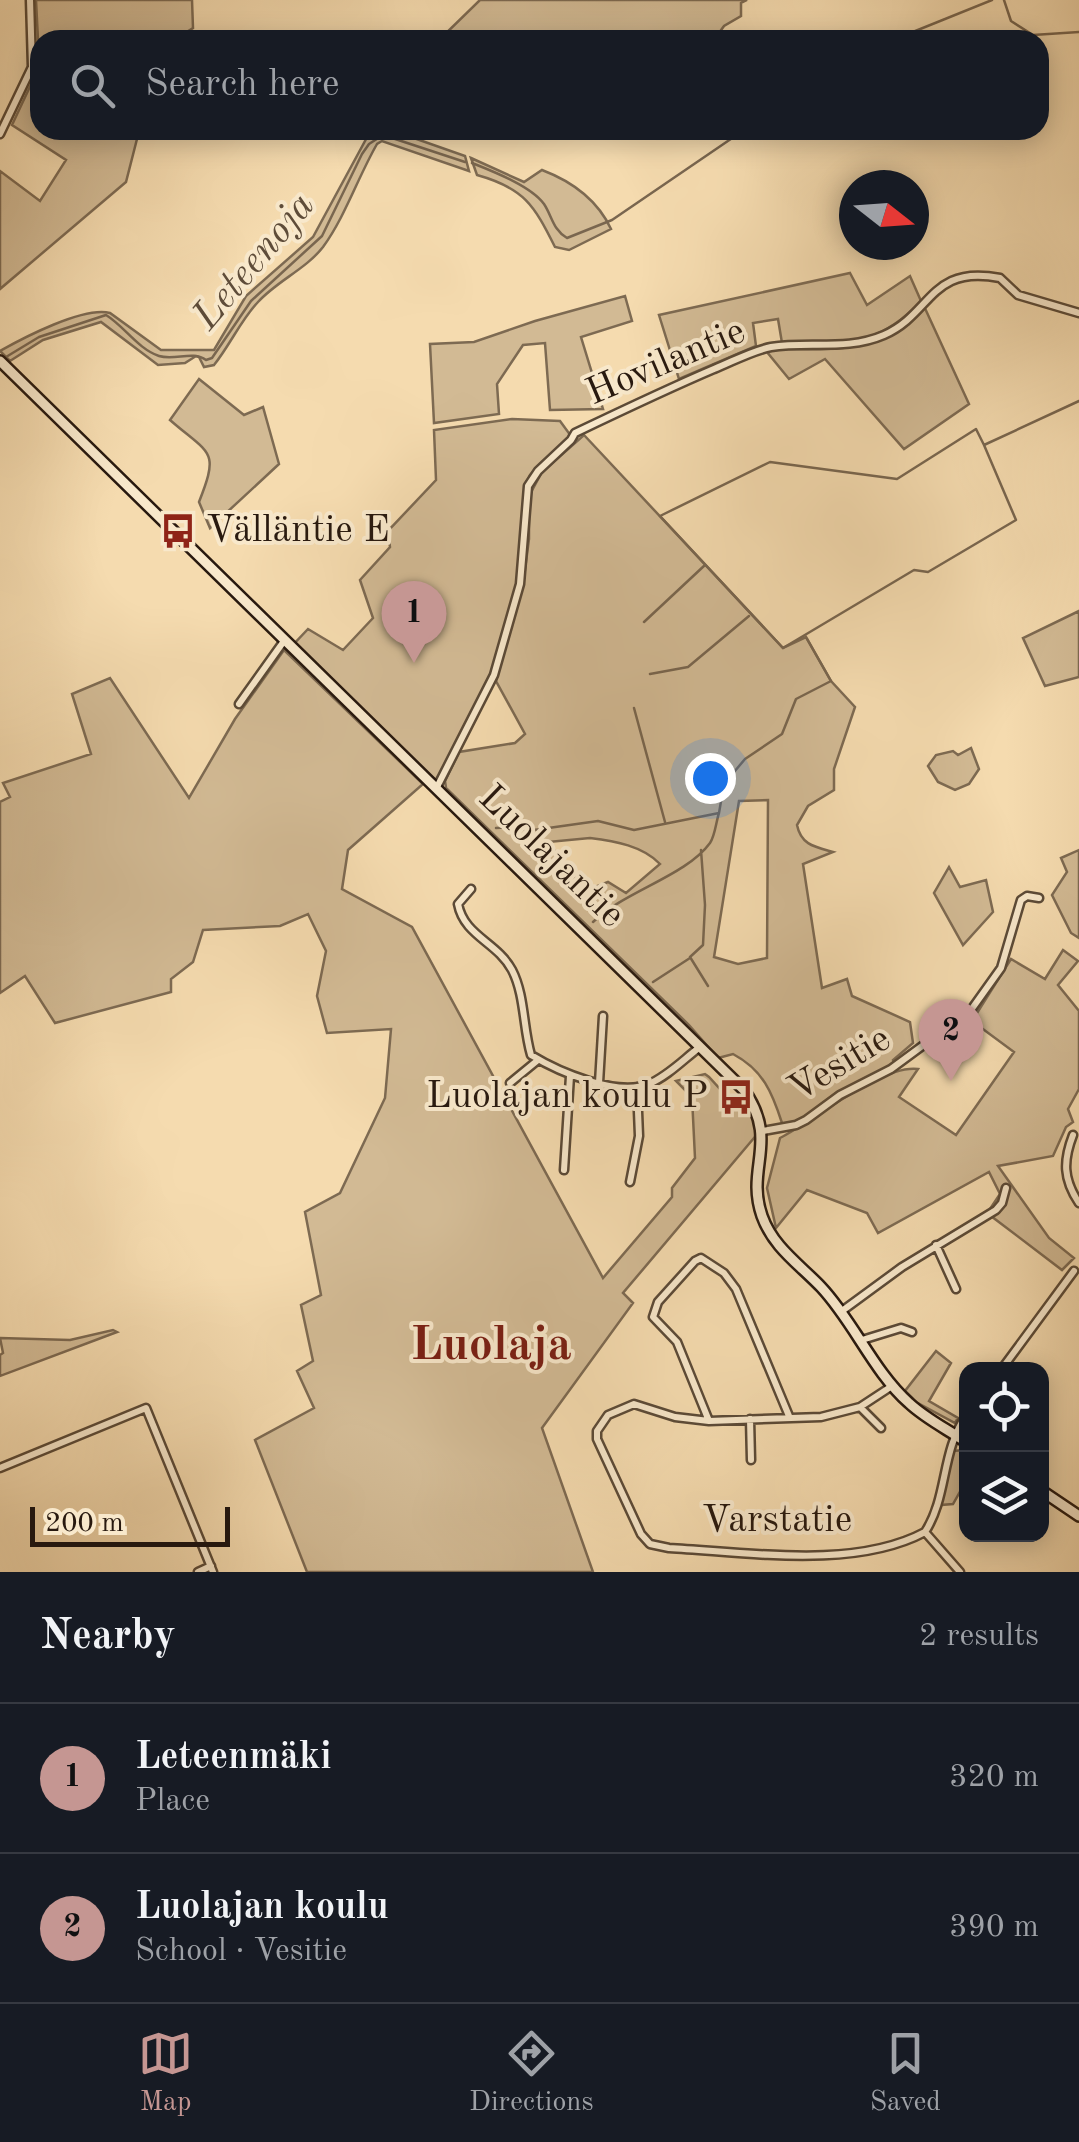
<!DOCTYPE html>
<meta charset="utf-8">
<style>
body{margin:0;font-family:"Old Standard TT",serif;background:#242831;color:#f1f3f6}
.controls{position:absolute;right:30px;bottom:30px;display:grid;overflow:hidden;border-radius:20px;box-shadow:0 5px 25px #0003}
.controls button{width:90px;height:90px;display:grid;place-items:center;padding:0;border:0;border-bottom:2px solid #363941;background:#171b24;color:#f1f3f6;font:50px sans-serif}
.compass{position:absolute;left:839px;top:170px;width:90px;height:90px;border-radius:50%;background:#171b24;box-shadow:0 5px 25px #0003;rotate:107deg}
.scale{position:absolute;left:30px;bottom:25px;width:200px;box-sizing:border-box;padding-left:10px;border:5px solid #28190f;border-top:0;font-size:28px;line-height:35px;white-space:nowrap;color:#28190f;-webkit-text-stroke:8px #f8e8cb;paint-order:stroke}
.you{position:absolute;left:710px;top:778px;width:35px;height:35px;margin:-25px;border:8px solid #fff;border-radius:50%;background:#1a73e8;box-shadow:0 0 0 15px #1a73e833}
.badge{display:grid;place-items:center;width:65px;height:65px;border-radius:50%;background:#c59692;color:#111;font-size:32px;font-weight:700}
.pin{position:absolute;translate:-50% -82px;filter:drop-shadow(0 2px 5px #0008)}
.pin::after{content:'';position:absolute;top:52px;width:35px;height:30px;background:inherit;clip-path:polygon(0 0,100% 0,50% 100%)}
.list{margin:0;padding:0;list-style:none}
h2{display:flex;justify-content:space-between;align-items:center;height:130px;margin:0;padding:0 40px;font-size:42px}
h2 small{font-size:32px;font-weight:400;color:#9ea1a6}
.list li{display:grid;grid-template-columns:65px 1fr auto;gap:30px;align-items:center;box-sizing:border-box;height:150px;padding:0 40px;border-top:2px solid #363941}
.list b{display:block;font-size:38px;white-space:nowrap}
.list p{margin:0;font-size:32px;white-space:nowrap;color:#9ea1a6}
.list em{font-size:32px;font-style:normal;color:#9ea1a6}
.icon{flex:none;width:55px;height:55px;fill:none;stroke:currentColor;stroke-width:2;stroke-linecap:round;stroke-linejoin:round}
.map{position:relative;flex:none;width:1079px;height:1572px;overflow:hidden}
.search{position:absolute;background:#171b24;box-shadow:0 5px 25px #0003;left:30px;right:30px;top:30px;height:110px;display:flex;align-items:center;gap:25px;box-sizing:border-box;padding:0 35px;border-radius:30px;color:#9ea1a6;font-size:38px}
.sheet{height:430px;background:#171b24}
nav{display:flex;justify-content:space-around;align-items:center;box-sizing:border-box;height:140px;border-top:2px solid #363941;background:#171b24;font-size:28px;color:#9ea1a6}
nav a{display:grid;justify-items:center;gap:5px}
nav .on{color:#c59692}
.map>svg:first-child{display:block}
</style>
<div class="map">
<svg width="1079" height="1572" viewBox="0 0 1079 1572">
<rect width="100%" height="100%" fill="#f5dbaf"/>
<filter id="stains"><feTurbulence type="fractalNoise" baseFrequency=".002" numOctaves="4"/><feColorMatrix values="0 0 0 0 .2 0 0 0 0 .09 0 0 0 0 .02 0 0 0 .5 -.17"/></filter>
<radialGradient id="worn" r=".72"><stop offset=".6" stop-color="#630" stop-opacity="0"/><stop offset="1" stop-color="#630" stop-opacity=".3"/></radialGradient>
<path fill="#d2ba94" stroke="#7d6a52" stroke-width="2.5" fill-rule="evenodd" d="M36 0H192L193 28 174 40H40V130H148L137 139 126 182 0 289V171L40 201 66 160 12 125 34 78 38 40Z
M480 0H747L741 3V16L724 26 714 40H439Z
M371 130H391L465 156 469 171 382 141 377 144C358 177 345 217 323 247 306 269 277 281 258 302 241 320 230 345 214 365L204 367 199 357 196 356 185 363 158 365 101 322 43 340 10 361 0 351C23 338 84 306 110 313L161 350H214L246 296 313 237Z
M471 158 524 182 542 170C571 181 597 199 611 229L569 250 555 247C534 205 524 188 477 175Z
M850 273 867 305 910 276 921 301C876 349 844 342 782 343L778 319 753 323 756 346 679 379 659 315Z
M625 296 632 321 581 337 603 409 550 410 545 343 523 345 497 384 499 414 434 423 430 344 474 342 535 321Z
M923 304 969 404 904 449 825 359 789 379 767 352 772 349C810 348 860 355 892 331 903 324 913 313 923 304Z
M199 379 244 415 263 407 279 464 210 528 199 502C220 449 210 455 170 420Z
M512 419 560 421 571 436 530 475 525 485 518 584 491 676 436 781 292 646 308 629 343 650 373 618 360 580 390 547 388 531 436 480 434 430Z
M584 435 783 648 806 637 831 681 855 707 834 769V790L808 806 797 825C801 845 815 847 833 852L803 864 822 988 847 979 852 996 910 1022 913 1043 893 1060 895 1065 837 1092 805 1117 789 1125 782 1123C772 1092 763 1070 733 1054L718 1058 689 1025 446 788 445 781 459 752 515 743 525 734 496 681 523 585 529 539V496L542 472ZM768 800 767 958 738 964 714 957 739 801ZM590 838C615 841 643 846 660 864L626 893 608 882 585 891 548 842Z
M1079 611V677L1045 686 1023 638Z
M284 650 423 784 348 850 342 889 412 927 603 1278 672 1197V1188L695 1158 692 1097 676 1081 705 1074 709 1077 730 1100 752 1113 759 1132 623 1293 633 1303 542 1428 593 1572H307L255 1440 314 1408 297 1371 313 1361 301 1305 321 1295 305 1212 340 1193 385 1098 391 1029 327 1033 317 996 326 951 308 914 280 926 203 930 193 962 171 979V992L55 1023 25 976 0 993V802L10 797 3 783 91 754 72 694 110 678 189 798 235 719Z
M971 748 979 769 969 784 955 790 938 782 928 766 936 755 953 751 958 755Z
M1079 850V938L1071 933 1052 895 1067 872 1061 858Z
M949 867 960 887 986 880 993 912 963 945 934 893Z
M1063 950 1078 961 1058 985 1079 1011V1089L1068 1109 1073 1122 1066 1127 1053 1156 998 1166 1049 1238 1074 1258 1062 1270 991 1216 988 1212 1000 1194 989 1172 878 1233 867 1213 807 1190 776 1228 767 1188 780 1138C814 1121 882 1064 918 1069L899 1097 956 1135 1014 1052 972 1021 1011 959 1045 979Z
M113 1330 117 1332 0 1376V1355L3 1353 0 1338 70 1340Z
M936 1351 951 1363 929 1401 958 1418 955 1423 916 1402 905 1391Z
M964 1450 966 1481 953 1504 940 1505 953 1451Z"/>
<g fill="none" stroke-linecap="round" stroke-linejoin="round">
<path stroke="#79664f" stroke-width="2.5" d="M1004 0 1011 21 1033 35 1079 32
M893 40 992 0
M472 163C492 171 531 186 544 204 552 216 553 230 567 238L612 220 744 130
M6 357 39 337 106 315C124 326 138 349 159 356 175 361 193 350 206 360L212 358 251 301 322 236 362 154 369 144 383 135 465 162
M984 445 1016 520 928 572 914 570 783 648 660 516 770 462 897 479 976 429 984 445 1079 401
M644 622 705 565
M650 674 688 667 749 616
M634 708 665 822
M496 828 518 827 527 831 598 821 634 830 719 813 724 784 745 759 782 734 796 699 831 681 807 639
M701 850 705 905 703 945 690 957 708 986
M593 922C625 891 686 876 710 843 715 836 716 822 719 813
M653 982 690 958"/>
<defs>
<path id="minor" d="M0 134 32 67 30 0
M239 704 284 641
M437 787 494 675 520 584 528 486 538 471 571 440 575 433C621 411 667 389 714 369 732 362 751 351 771 347 809 341 847 351 884 335 932 314 930 264 1000 278L1018 295 1079 313
M471 889 458 904C464 936 497 942 512 970 525 995 523 1028 531 1055 559 1072 617 1097 649 1084 668 1076 684 1059 700 1047
M510 1083 538 1060
M599 1083 603 1016
M763 1131 796 1125 806 1120 840 1095 891 1069 971 1010 1001 968 1021 900 1027 896 1039 898
M1073 1135C1063 1161 1063 1179 1079 1203
M564 1170 570 1076
M630 1182 639 1136 637 1087
M936 1245 956 1289
M842 1311 902 1267 996 1210 1002 1203 1006 1188
M862 1340 901 1328 912 1332
M1001 1370 1074 1271
M892 1386 860 1407 821 1417 709 1421 675 1417 634 1404 608 1415 597 1431V1439L641 1534 650 1544 669 1548C746 1552 854 1570 925 1532 948 1497 941 1451 966 1416
M860 1407 881 1428
M750 1419 751 1460
M709 1421 677 1342 653 1317 658 1302 695 1261 701 1258 724 1273 736 1289 789 1416
M0 1468 146 1408 213 1572
M925 1532 960 1572
M198 1572 211 1566"/>
<path id="secondary" d="M0 361 744 1090C780 1142 745 1167 762 1216 773 1247 799 1264 821 1287 854 1322 873 1371 909 1403 926 1419 947 1429 966 1442
M1042 1491 1079 1516"/>
</defs>
<use href="#minor" stroke="#5b4a37" stroke-width="11"/>
<use href="#secondary" stroke="#28190f" stroke-width="14"/>
<use href="#minor" stroke="#f8e8cb" stroke-width="6"/>
<use href="#secondary" stroke="#f8e8cb" stroke-width="9"/>
</g>
<defs>
<symbol id="bus-bare" viewBox="-9 -9 18 18"><path d="M-5-6H5V4H4V6H2V4H-2V6H-4V4H-5ZM-3.5-4V0h7V-4ZM-3.5 1.2v1.5H-2V1.2ZM2 1.2v1.5H3.5V1.2Z" fill="#8f2418" stroke="#f8e8cb" stroke-width="2.5" paint-order="stroke"/></symbol>
</defs>
<g fill-rule="evenodd">
<use href="#bus-bare" x="153" y="506" width="50" height="50"/>
<use href="#bus-bare" x="711" y="1072" width="50" height="50"/>
</g>
<g text-anchor="middle" dominant-baseline="central" stroke-width="8" stroke-linejoin="round" paint-order="stroke">
<g font-size="38" fill="#28190f" stroke="#f8e8cb">
<text transform="translate(666 363) rotate(-23)">Hovilantie</text>
<text transform="translate(551 857) rotate(44)">Luolajantie</text>
<text transform="translate(840 1065) rotate(-31)">Vesitie</text>
<text x="777" y="1521">Varstatie</text>
</g>
<g font-size="38" fill="#28190f" stroke="#f8e8cb" text-anchor="start">
<text x="206" y="531">Välläntie E</text>
<text x="708" y="1097" text-anchor="end">Luolajan koulu P</text>
</g>
<g font-size="40" font-style="italic" fill="#5e4c39" stroke="#f8e8cb">
<text transform="translate(255 262) rotate(-50)">Leteenoja</text>
</g>
<g font-size="48" font-weight="bold" fill="#7a1f14" stroke="#f8e8cb">
<text x="491" y="1346">Luolaja</text>
</g>
</g>
<rect width="100%" height="100%" filter="url(#stains)"/>
<rect width="100%" height="100%" fill="url(#worn)"/>
</svg>
<div class="controls">
<button><svg class="icon" aria-label="locate" viewBox="0 0 24 24"><circle cx="12" cy="12" r="6"/><path d="M12 2v4M12 18v4M2 12h4M18 12h4"/></svg></button>
<button><svg class="icon" aria-label="layers" viewBox="0 0 24 24"><path d="M12 4l9 5-9 5-9-5zM3 14l9 5 9-5"/></svg></button>
</div>
<svg class="compass" viewBox="-18 -18 36 36"><path d="M0-13l5 13h-10z" fill="#e53935"/><path d="M0 13l5-13h-10z" fill="#9ea1a6"/></svg>
<div class="scale">200 m</div>
<div class="you"></div>
<div class="pin badge" style="left:414px;top:663px">1</div>
<div class="pin badge" style="left:951px;top:1081px">2</div>
<div class="search"><svg class="icon" aria-label="search" viewBox="0 0 24 24"><circle cx="10" cy="10" r="6"/><path d="M15 15l6 6"/></svg>Search here</div>
</div>
<section class="sheet">
<h2>Nearby<small>2 results</small></h2>
<ul class="list">
<li><span class="badge">1</span><div><b>Leteenmäki</b><p>Place</p></div><em>320 m</em></li>
<li><span class="badge">2</span><div><b>Luolajan koulu</b><p>School · Vesitie</p></div><em>390 m</em></li>
</ul>
</section>
<nav>
<a class="on"><svg class="icon" aria-label="map" viewBox="0 0 24 24"><path d="M3 6l6-2 6 2 6-2v14l-6 2-6-2-6 2zM9 4v14M15 6v14"/></svg>Map</a>
<a><svg class="icon" aria-label="directions" viewBox="0 0 24 24"><path d="M12 3l9 9-9 9-9-9zM9 14v-3h6M13 9l2 2-2 2"/></svg>Directions</a>
<a><svg class="icon" aria-label="saved" viewBox="0 0 24 24"><path d="M7 4h10v16l-5-4-5 4z"/></svg>Saved</a>
</nav>
